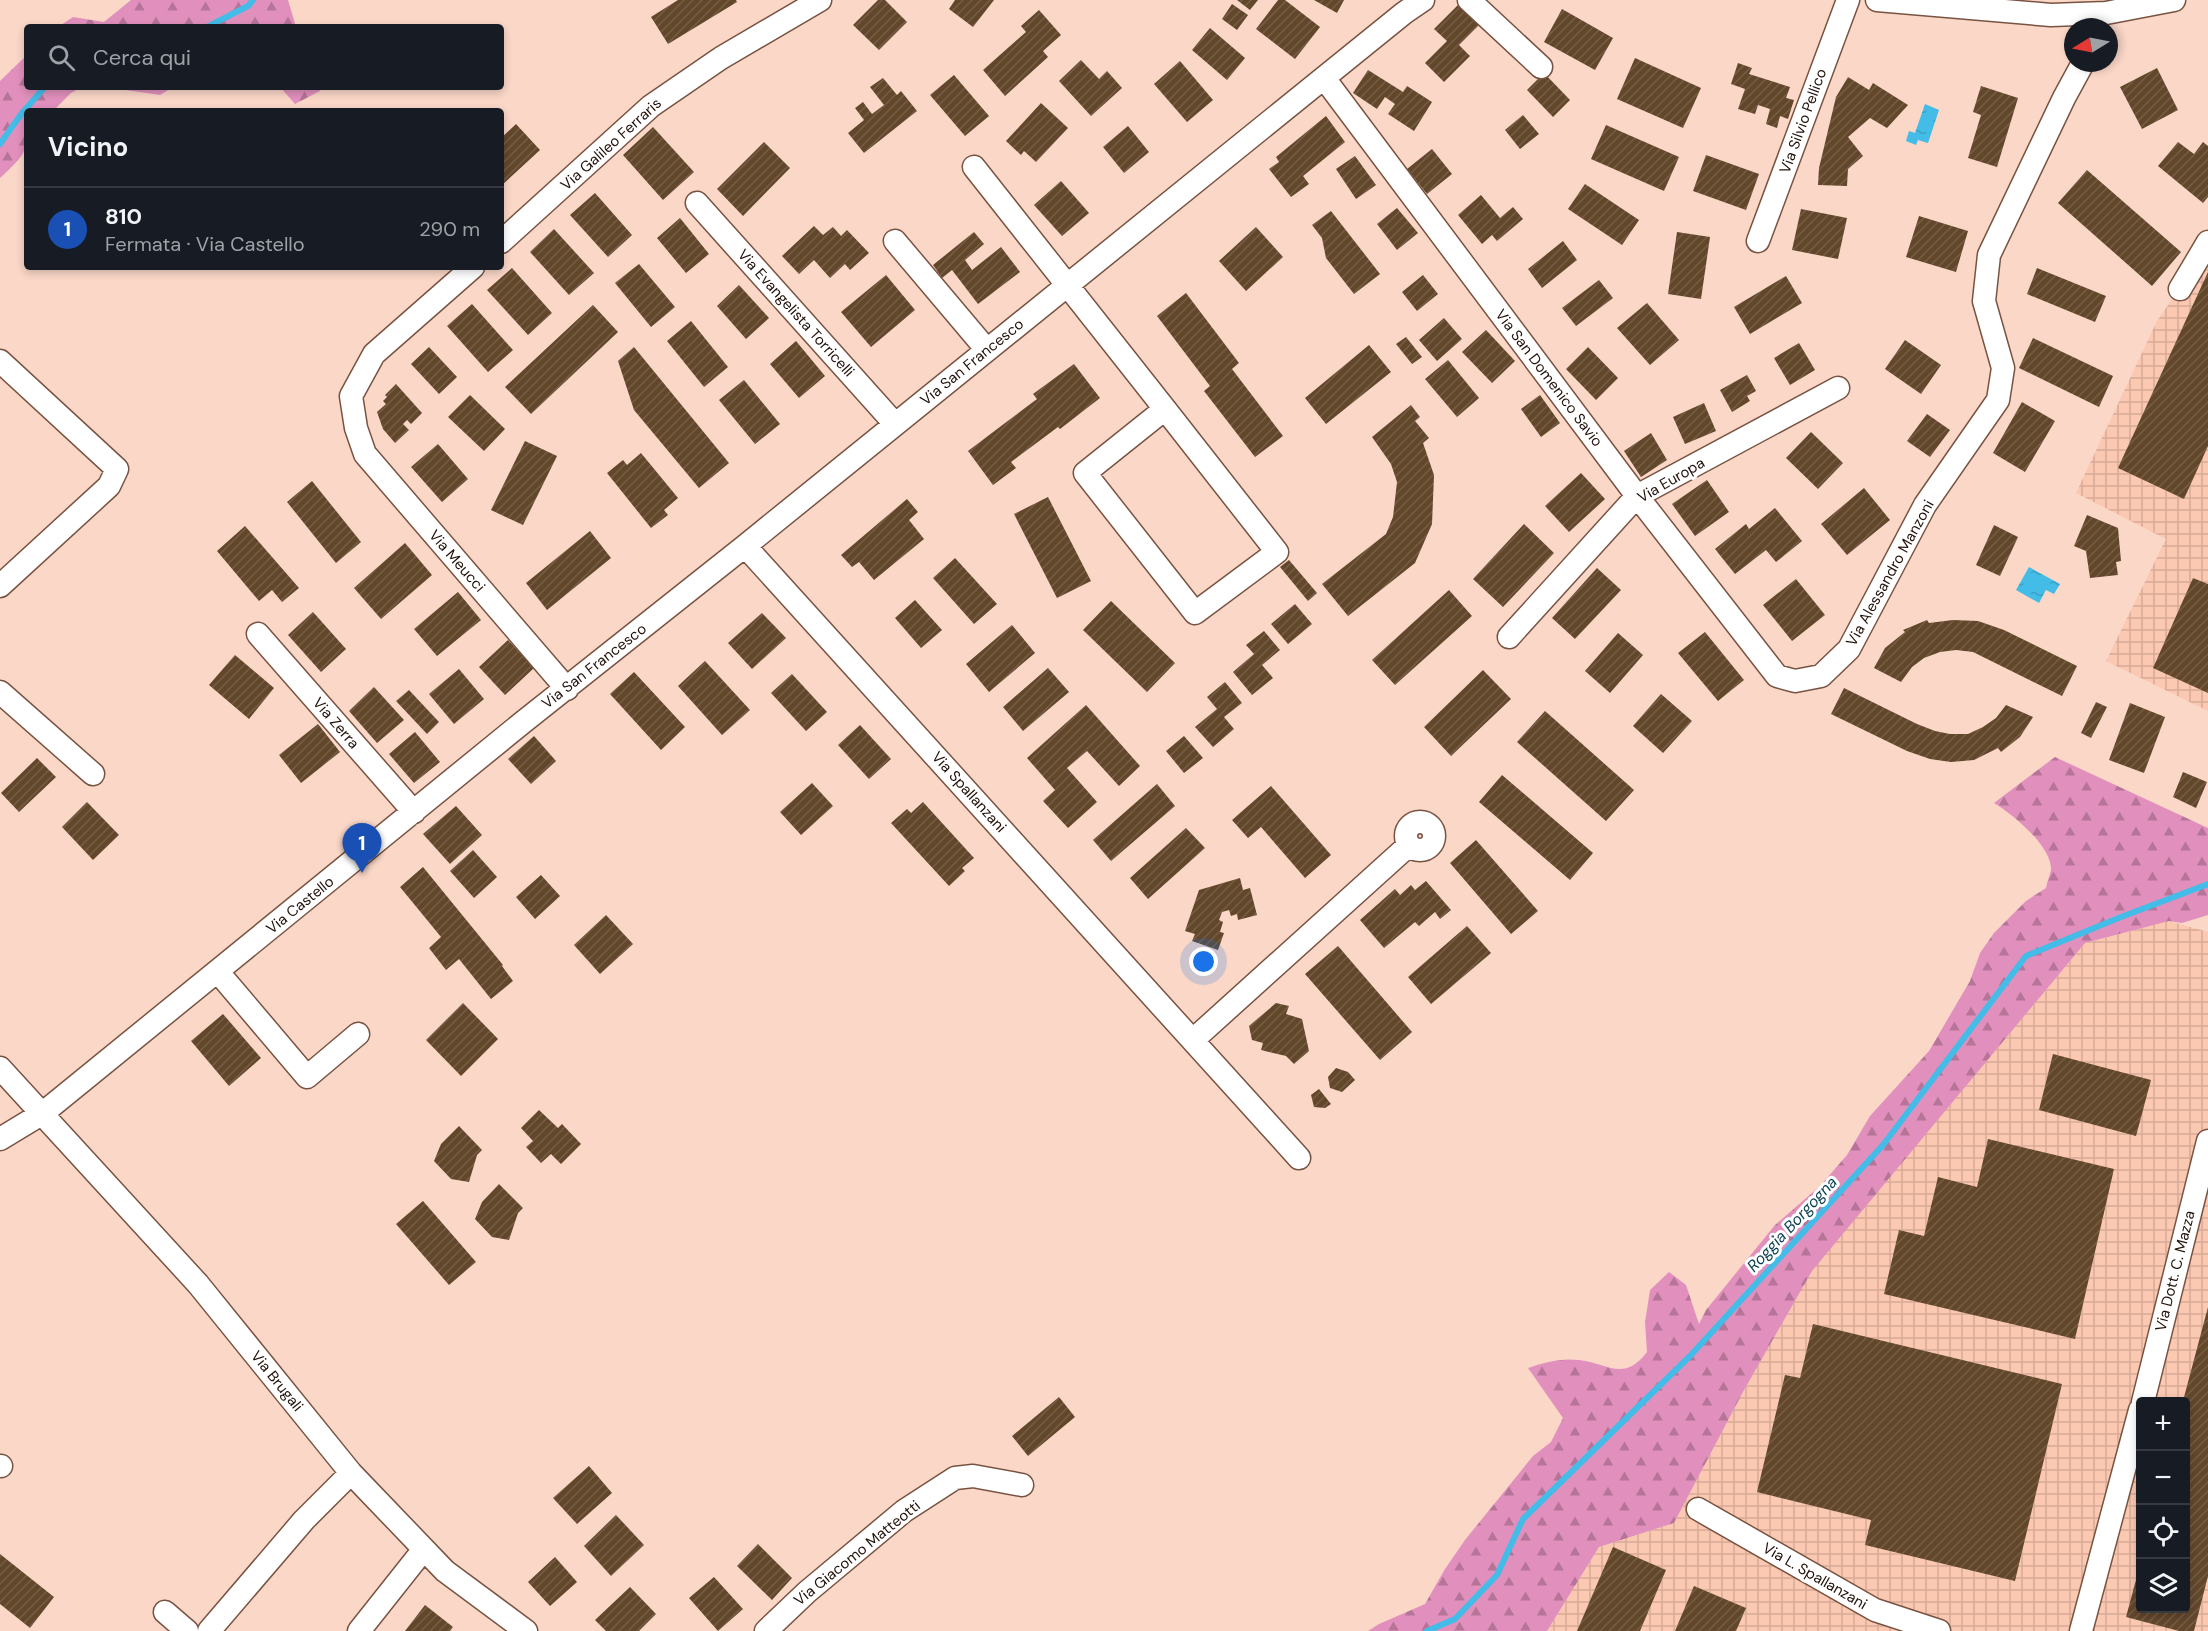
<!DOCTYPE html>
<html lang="it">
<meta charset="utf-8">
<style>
body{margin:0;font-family:"DM Sans",sans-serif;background:#242831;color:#f1f3f6}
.controls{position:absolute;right:18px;bottom:18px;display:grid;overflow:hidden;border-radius:6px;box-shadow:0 3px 9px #0003}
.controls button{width:54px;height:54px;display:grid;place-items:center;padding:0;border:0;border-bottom:2px solid #363941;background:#171b24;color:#f1f3f6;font:30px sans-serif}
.compass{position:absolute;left:2064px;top:18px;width:54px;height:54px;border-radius:50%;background:#171b24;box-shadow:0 3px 9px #0003;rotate:260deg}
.you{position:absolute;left:1204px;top:962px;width:21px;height:21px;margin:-15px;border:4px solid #fff;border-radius:50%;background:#1a73e8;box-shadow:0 0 0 9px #1a73e833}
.badge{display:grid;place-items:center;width:39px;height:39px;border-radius:50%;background:#0c86aa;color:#fff;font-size:20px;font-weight:700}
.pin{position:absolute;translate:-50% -50px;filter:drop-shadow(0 2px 3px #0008)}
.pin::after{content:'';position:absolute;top:32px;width:21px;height:18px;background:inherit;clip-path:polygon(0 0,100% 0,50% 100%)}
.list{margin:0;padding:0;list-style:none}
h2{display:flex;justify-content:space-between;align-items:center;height:78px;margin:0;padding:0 24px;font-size:26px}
h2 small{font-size:20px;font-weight:400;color:#9ea1a6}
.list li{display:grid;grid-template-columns:39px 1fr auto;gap:18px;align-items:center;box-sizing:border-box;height:84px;padding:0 24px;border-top:2px solid #363941}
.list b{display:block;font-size:22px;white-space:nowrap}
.list p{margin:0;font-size:20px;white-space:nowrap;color:#9ea1a6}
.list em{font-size:20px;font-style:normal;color:#9ea1a6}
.icon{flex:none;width:33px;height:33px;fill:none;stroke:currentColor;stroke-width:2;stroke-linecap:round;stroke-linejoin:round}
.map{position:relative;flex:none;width:2208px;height:1631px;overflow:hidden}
.search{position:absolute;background:#171b24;box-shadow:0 3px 9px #0003;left:24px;top:24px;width:480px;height:66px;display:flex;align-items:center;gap:15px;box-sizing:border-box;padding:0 21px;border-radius:6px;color:#9ea1a6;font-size:22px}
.panel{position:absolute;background:#171b24;box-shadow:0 3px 9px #0003;left:24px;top:108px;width:480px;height:162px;border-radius:6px}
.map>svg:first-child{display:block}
</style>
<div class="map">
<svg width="2208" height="1631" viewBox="0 0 2208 1631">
<defs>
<pattern id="industrial-grid" width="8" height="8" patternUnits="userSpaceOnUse" patternTransform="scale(1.5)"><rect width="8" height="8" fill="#fbc8b1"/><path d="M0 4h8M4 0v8" fill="none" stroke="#d7ab97"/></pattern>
<pattern id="forest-firs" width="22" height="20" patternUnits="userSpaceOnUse" patternTransform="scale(1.5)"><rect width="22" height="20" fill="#e190bd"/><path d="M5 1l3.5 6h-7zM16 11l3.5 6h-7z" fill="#b67498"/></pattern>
<pattern id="water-ripples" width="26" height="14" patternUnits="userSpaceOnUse" patternTransform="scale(1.5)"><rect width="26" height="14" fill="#43bce7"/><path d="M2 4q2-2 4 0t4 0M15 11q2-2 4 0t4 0" fill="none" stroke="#3aa1c5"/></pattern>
<pattern id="building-hatch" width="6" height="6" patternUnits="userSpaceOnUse" patternTransform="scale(1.5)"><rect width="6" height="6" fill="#62472b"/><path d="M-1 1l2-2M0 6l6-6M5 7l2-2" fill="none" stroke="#745e47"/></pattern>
</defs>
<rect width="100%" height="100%" fill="#fad7c7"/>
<path fill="url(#industrial-grid)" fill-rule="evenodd" d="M2208 247V711L2106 661 2166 539 2076 493 2157 321Z
M2169 921 2208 932V1631H1547L1599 1547 1674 1523 1743 1392 1811 1271 2085 943ZM2140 1402H2186V1608H2140Z"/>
<path fill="url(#forest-firs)" d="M131 0H288L296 27H58L73 17 104 22Z
M27 55V87H82L71 93 53 111H27C27 151 30 150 0 178V81Z
M105 87H173L160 95Z
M280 87H319L320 91 295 104Z
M2055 757 2208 828V915L2182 923 2169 921 2085 943 1812 1271 1743 1392 1674 1523 1599 1547 1547 1631H1368L1379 1624 1425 1604 1445 1569 1465 1540 1533 1456 1551 1442 1563 1418 1528 1368C1546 1362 1560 1358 1579 1360 1609 1364 1624 1382 1647 1352L1645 1322 1650 1290 1669 1272 1686 1285 1699 1324 1706 1310 1775 1225 1820 1186 1847 1155 1870 1116 1929 1051 1970 981 1980 953 1994 933 2026 901 2046 888C2047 882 2050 875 2051 870 2052 846 2012 814 1994 803Z"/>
<path fill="url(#water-ripples)" d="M1925 104 1939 110 1928 143 1918 140 1916 145 1906 141 1909 131 1915 133Z
M2029 567 2060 584 2054 594 2046 590 2039 603 2016 590Z"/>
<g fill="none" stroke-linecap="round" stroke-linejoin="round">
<path stroke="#43bce7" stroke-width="6" d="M207 27 248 6 253 0
M0 144 22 113 45 87
M1427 1631 1455 1619 1497 1575 1523 1519 1690 1356 1883 1145 2026 956 2121 917 2208 884"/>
</g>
<path fill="url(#building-hatch)" d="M678 0H736L737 2 668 44 651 17Z
M878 0H885L907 22 879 50 853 25Z
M955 0H994L973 27 949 9Z
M1237 0H1258L1250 10Z
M1278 0H1285L1320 27 1295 59 1256 29Z
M1314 0H1344L1337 13Z
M1232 4 1248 15 1237 30 1222 19Z
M1459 4 1479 25 1459 45 1470 56 1444 82 1425 63 1447 41 1434 29Z
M1562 9 1613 38 1595 70 1544 42Z
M1039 10 1061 35 1043 51 1048 57 1005 96 983 70 1026 32 1021 26Z
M1210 28 1245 58 1227 80 1192 50Z
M1635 58 1701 88 1683 128 1617 99Z
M1081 60 1099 79 1107 71 1122 88 1091 116 1059 81Z
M1180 61 1213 100 1187 122 1154 84Z
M1738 63 1752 68 1749 74 1790 87 1786 98 1794 100 1788 119 1780 116 1777 128 1766 124 1770 109 1758 105 1755 114 1738 109 1745 89 1731 84Z
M2157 68 2178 110 2142 129 2120 87Z
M1368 70 1403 92 1407 86 1432 102 1414 131 1388 114 1395 104 1385 97 1377 109 1353 93Z
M1544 73 1570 100 1553 117 1527 90Z
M954 75 989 116 965 136 930 95Z
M1848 77 1869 90 1873 83 1908 105 1887 128 1870 118 1848 137 1863 156 1848 169 1847 186 1818 185 1819 168 1836 97Z
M883 78 897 95 901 91 917 111 864 153 848 133 864 120 855 108 863 102 872 114 884 105 870 87Z
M1981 86 2018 98 1997 167 1968 158 1981 115 1973 112Z
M1041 103 1068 128 1036 162 1024 151 1021 155 1006 141Z
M1523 115 1539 134 1520 149 1505 130Z
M1326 116 1345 142 1303 176 1309 184 1291 197 1269 169 1279 162 1276 157Z
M516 124 540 150 501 186V138Z
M1606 125 1679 157 1664 191 1591 159Z
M1128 126 1149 152 1124 173 1103 147Z
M653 127 694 172 663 200 623 155Z
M764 142 790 168 743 216 717 189Z
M2178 142 2194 154 2203 142 2208 146V197L2203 203 2158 166Z
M1432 149 1452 174 1427 194 1407 169Z
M1706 155 1759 174 1746 210 1693 191Z
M1355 156 1376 185 1356 199 1336 169Z
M2087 170 2181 252 2152 286 2058 203Z
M1061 181 1089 213 1062 236 1034 205Z
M1585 184 1639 220 1622 245 1568 209Z
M595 193 632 235 608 257 570 215Z
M1481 195 1500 218 1513 207 1523 219 1497 241 1492 235 1482 244 1458 215Z
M1397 208 1418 233 1397 250 1377 224Z
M1801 209 1847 218 1838 259 1792 250Z
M1331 211 1380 274 1354 294 1326 258 1322 238 1312 225Z
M1919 216 1968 231 1956 272 1906 257Z
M680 218 709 254 686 273 657 238Z
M814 226 823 235 833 227 841 236 847 230 869 253 850 270 845 264 830 278 814 260 799 274 782 256Z
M1256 227 1283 257 1246 291 1219 261Z
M554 229 594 273 569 295 530 252Z
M974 232 984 244 965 260 972 270 1001 247 1020 272 978 304 952 270 942 278 933 265Z
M1677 232 1710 237 1701 299 1668 294Z
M1563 241 1577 260 1542 288 1528 269Z
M639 264 675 307 651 327 615 283Z
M512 268 552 313 528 335 487 290Z
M2037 268 2106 296 2095 322 2027 294Z
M2208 272V446L2184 499 2118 468Z
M886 275 915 310 871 347 841 312Z
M1423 275 1438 294 1417 311 1402 292Z
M1786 276 1802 303 1750 334 1734 307Z
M1599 280 1613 298 1576 326 1562 308Z
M739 285 769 318 746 339 717 306Z
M1186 293 1239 363 1232 369 1283 436 1255 457 1204 391 1210 386 1157 316Z
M1647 303 1679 340 1650 365 1617 328Z
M472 304 513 350 488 372 447 326Z
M593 305 618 332 531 414 505 387Z
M1444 318 1462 339 1437 361 1419 340Z
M691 321 728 367 704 387 667 341Z
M1486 330 1515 361 1492 383 1462 352Z
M1406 337 1422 357 1412 364 1396 344Z
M2033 338 2113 376 2099 407 2019 368Z
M1905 340 1941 365 1921 394 1885 369Z
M796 341 825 376 799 398 770 364Z
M1799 343 1815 370 1790 385 1774 358Z
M1369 345 1391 372 1326 424 1305 398Z
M429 347 457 377 439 394 411 364Z
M634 347 729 463 699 488 634 410 618 361Z
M1588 347 1618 378 1596 400 1566 369Z
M1448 360 1479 398 1457 417 1425 379Z
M1074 364 1100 398 1060 429 1058 427 1011 462 1016 468 993 485 968 451 1037 399 1033 394Z
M1747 375 1756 391 1747 396 1750 401 1732 412 1720 390Z
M744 380 780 424 755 444 719 400Z
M396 384 422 413 411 424 407 420 403 424 409 430 395 443 383 429 377 412 386 404 383 401 387 397 385 395Z
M470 395 505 429 484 451 448 417Z
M1540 395 1560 423 1541 437 1521 409Z
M2022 402 2055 421 2025 472 1993 453Z
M1704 403 1716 431 1685 444 1673 417Z
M1411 405 1420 417 1415 421 1429 438 1423 443 1434 475 1432 524 1415 563 1348 616 1322 584 1386 534 1393 517 1397 482 1391 464 1372 437Z
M1927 414 1950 430 1930 457 1907 441Z
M1811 432 1843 463 1818 489 1786 458Z
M1651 433 1667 460 1641 477 1624 451Z
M525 441 557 456 523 525 491 510Z
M438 444 468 479 442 502 411 467Z
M641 453 678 498 664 510 668 515 651 528 607 473 623 460 627 465Z
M1581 473 1605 499 1569 532 1545 506Z
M1707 480 1729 512 1695 536 1672 504Z
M312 481 361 542 336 563 287 502Z
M1864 488 1890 520 1847 555 1821 524Z
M1048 497 1091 581 1057 598 1014 514Z
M907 499 918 512 909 520 924 539 874 580 859 562 852 567 841 555Z
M1775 508 1802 541 1776 562 1766 550 1735 574 1715 549 1746 524 1749 529Z
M2087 515 2118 528 2121 561 2116 562 2118 575 2090 578 2086 551 2074 546Z
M1524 524 1554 553 1503 607 1473 579Z
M1994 525 2018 537 2000 576 1976 565Z
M245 526 299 588 282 602 272 590 259 601 217 551Z
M590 531 611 558 547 610 526 583Z
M405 543 432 575 381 619 354 588Z
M955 558 997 604 974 624 933 578Z
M1289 560 1317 593 1308 601 1280 567Z
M1597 568 1621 590 1575 639 1552 618Z
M2193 578 2208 584V693L2153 668Z
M1796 579 1825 615 1792 641 1763 605Z
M1449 590 1472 616 1395 685 1372 660Z
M458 592 481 620 437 656 414 629Z
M915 600 942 630 921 648 895 618Z
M1111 601 1175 663 1147 692 1083 630Z
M1295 604 1312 624 1288 644 1271 624Z
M313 612 346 649 321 672 288 635Z
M762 613 786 638 752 669 728 643Z
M1927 620 1929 623 1953 620 1978 621 2004 630 2077 666 2062 696 1973 652 1956 650 1940 652 1924 658 1912 667 1901 682 1874 668 1885 648 1905 632 1903 630Z
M1012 625 1035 653 989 692 966 664Z
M1264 631 1280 650 1262 665 1273 678 1252 695 1233 672 1254 654 1246 645Z
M1705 632 1744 680 1718 701 1678 653Z
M1618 633 1643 655 1610 693 1585 671Z
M508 640 534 668 505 695 479 667Z
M235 655 274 688 249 719 209 685Z
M705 661 750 710 722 735 678 686Z
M1048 668 1069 692 1023 731 1003 707Z
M459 669 484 699 454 724 429 694Z
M1483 670 1511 699 1451 756 1424 727Z
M634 672 685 727 661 750 610 694Z
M792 674 827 712 806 731 771 693Z
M1225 682 1242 703 1224 717 1234 729 1213 747 1195 727 1217 709 1207 697Z
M374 687 404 720 377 743 349 711Z
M1844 688 1917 724 1935 731 1950 734H1968L1983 727 1996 718 2006 705 2033 717 2020 737 2001 752 1998 748 1974 760 1951 762 1930 759 1907 751 1831 714Z
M409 690 439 722 427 734 396 701Z
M1661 694 1692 721 1663 753 1633 726Z
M2096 702 2107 707 2091 738 2081 733Z
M2130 703 2165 717 2144 773 2109 760Z
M1086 705 1140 766 1119 786 1087 751 1067 768 1097 802 1068 828 1043 801 1055 790 1027 758Z
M1545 711 1634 790 1606 821 1517 742Z
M318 724 340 752 301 783 279 755Z
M860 725 891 759 869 779 838 745Z
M415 732 440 762 414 783 389 754Z
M534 736 556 761 531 784 508 759Z
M1184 736 1203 758 1184 773 1166 751Z
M37 758 56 777 19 812 1 793Z
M2183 772 2207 782 2196 808 2173 797Z
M1502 775 1593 853 1570 880 1479 802Z
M812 783 833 806 801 835 780 812Z
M1157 784 1175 806 1111 861 1093 840Z
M1271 786 1331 855 1305 878 1261 827 1248 838 1232 820Z
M87 802 119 835 93 860 62 827Z
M923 802 974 858 962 868 965 871 949 886 891 823 907 809 911 813Z
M456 806 482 835 450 864 423 834Z
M1186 828 1205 848 1148 899 1130 878Z
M1476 840 1538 911 1511 934 1450 863Z
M473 850 497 877 474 898 450 871Z
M423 867 503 965 502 966 513 981 491 999 459 959 446 970 429 948 441 937 400 887Z
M541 875 560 896 535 919 516 897Z
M1240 878 1243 890 1250 888 1257 915 1238 920 1237 914 1231 916 1229 910 1222 912 1219 920 1223 922 1220 932 1224 933 1218 950 1192 941 1195 934 1185 931 1199 890Z
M1426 881 1451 910 1440 919 1435 912 1419 926 1415 922 1384 948 1360 920 1395 889 1400 895 1411 885 1415 890Z
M606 915 633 944 600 974 574 945Z
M1467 926 1491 953 1431 1004 1408 977Z
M1338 946 1412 1032 1380 1060 1305 974Z
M463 1003 498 1039 461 1076 426 1040Z
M1276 1003 1289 1006 1286 1014 1302 1019 1309 1051 1294 1064 1286 1056 1261 1050 1263 1043 1252 1040 1249 1026Z
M223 1014 261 1058 229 1086 191 1041Z
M2053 1054 2151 1080 2136 1136 2039 1110Z
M1336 1068 1348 1072 1355 1080 1342 1092 1330 1088 1328 1077Z
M1319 1089 1331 1104 1325 1108 1314 1107 1311 1095Z
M539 1110 558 1128 562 1124 581 1144 561 1164 551 1154 541 1163 526 1147 533 1141 521 1128Z
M459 1126 482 1150 477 1155 469 1182 451 1179 434 1161 441 1144Z
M1988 1139 2114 1169 2075 1339 1884 1294 1899 1230 1924 1236 1938 1177 1977 1187Z
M499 1184 523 1208 518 1213 509 1240 492 1237 475 1219 482 1202Z
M423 1201 476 1262 449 1285 396 1224Z
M2208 1307V1576L2194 1631H2179L2126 1617 2140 1565V1608H2186V1401H2183Z
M1813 1324 2062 1384 2015 1581 1865 1545 1871 1520 1757 1492 1785 1375 1800 1378Z
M1059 1397 1075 1417 1028 1456 1012 1436Z
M589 1466 612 1493 577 1524 553 1498Z
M616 1515 644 1545 611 1576 584 1546Z
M758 1544 792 1578 772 1600 737 1566Z
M1613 1547 1666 1570 1640 1631H1577Z
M0 1554 54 1597 30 1628 0 1604Z
M555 1557 577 1582 550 1606 528 1582Z
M714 1577 743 1609 718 1631 689 1598Z
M1694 1586 1746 1608 1736 1631H1675Z
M630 1587 656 1614 639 1631H606L595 1620Z
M425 1605 453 1627 450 1631H405Z"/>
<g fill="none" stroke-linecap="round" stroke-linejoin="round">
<defs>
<path id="minor" d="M1469 0 1541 67
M1877 0 2051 15 2106 13 2174 0
M1324 78 1637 496 1777 676 1795 681 1821 676 1849 649 1925 505 1998 400 2003 368 1984 301 1989 255 2064 98 2083 63
M974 167 1165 409 1085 473 1195 613 1277 552 1165 409
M697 203 895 424
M895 241 987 350
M1758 241 1848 0
M501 242 651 106 721 58 820 0
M473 267 374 354 351 396 356 428 365 454 567 689
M2180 289 2208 242
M0 361 117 469 109 486 0 586
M745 546 1299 1158
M258 634 414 812
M1509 637 1637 496 1838 388
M0 692 93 774
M1406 836a14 14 0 1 1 28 0a14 14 0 1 1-28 0Z
M218 972 307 1077 358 1034
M1193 1040 1409 845
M0 1068 198 1284 351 1473 445 1571 526 1631
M0 1139 43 1113 522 723 745 546 1404 13 1423 0
M2143 1402 2208 1141
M0 1466H1
M1698 1509 1875 1610 1939 1631
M165 1612 187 1631
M209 1631 304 1520 351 1473
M359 1631 424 1549
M766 1631 807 1592 904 1511 955 1478 973 1476 1022 1485
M2081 1631 2140 1410"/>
</defs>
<use href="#minor" stroke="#785342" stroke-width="25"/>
<use href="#minor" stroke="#fff" stroke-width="22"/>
</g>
<g text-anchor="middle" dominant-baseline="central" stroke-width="6" stroke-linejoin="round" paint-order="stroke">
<g font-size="15" fill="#20110a" stroke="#fff">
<text transform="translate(1803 121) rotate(-70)">Via Silvio Pellico</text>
<text transform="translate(611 144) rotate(-42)">Via Galileo Ferraris</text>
<text transform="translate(796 313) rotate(48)">Via Evangelista Torricelli</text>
<text transform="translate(972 362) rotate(-39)">Via San Francesco</text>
<text transform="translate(1549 378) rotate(53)">Via San Domenico Savio</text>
<text transform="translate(1671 480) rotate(-30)">Via Europa</text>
<text transform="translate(457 561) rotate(49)">Via Meucci</text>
<text transform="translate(1890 573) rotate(-61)">Via Alessandro Manzoni</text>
<text transform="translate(594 666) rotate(-38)">Via San Francesco</text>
<text transform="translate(336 723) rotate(49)">Via Zerra</text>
<text transform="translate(969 792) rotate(48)">Via Spallanzani</text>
<text transform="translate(300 905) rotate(-39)">Via Castello</text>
<text transform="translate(2175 1271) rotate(-76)">Via Dott. C. Mazza</text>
<text transform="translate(277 1381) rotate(51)">Via Brugali</text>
<text transform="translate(857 1553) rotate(-39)">Via Giacomo Matteotti</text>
<text transform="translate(1815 1576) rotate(30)">Via L. Spallanzani</text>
</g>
<g font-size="16" font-style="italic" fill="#063d4f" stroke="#fff">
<text transform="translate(1792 1224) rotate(-47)">Roggia Borgogna</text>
</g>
</g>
</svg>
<div class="controls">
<button>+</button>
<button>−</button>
<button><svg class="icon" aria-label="locate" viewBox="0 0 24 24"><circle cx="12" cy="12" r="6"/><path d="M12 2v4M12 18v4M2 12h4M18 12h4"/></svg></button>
<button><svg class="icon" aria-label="layers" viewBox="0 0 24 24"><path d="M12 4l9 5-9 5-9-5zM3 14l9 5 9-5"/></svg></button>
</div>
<svg class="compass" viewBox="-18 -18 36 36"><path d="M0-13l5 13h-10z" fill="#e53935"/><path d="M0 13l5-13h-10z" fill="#9ea1a6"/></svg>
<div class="you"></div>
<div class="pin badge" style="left:362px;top:873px;background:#1a4fb4">1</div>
<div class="search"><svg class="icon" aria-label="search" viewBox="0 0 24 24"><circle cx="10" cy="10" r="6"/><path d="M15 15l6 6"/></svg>Cerca qui</div>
<section class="panel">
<h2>Vicino<small></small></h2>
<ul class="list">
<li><span class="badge" style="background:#1a4fb4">1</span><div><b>810</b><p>Fermata · Via Castello</p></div><em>290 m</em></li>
</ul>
</section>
</div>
